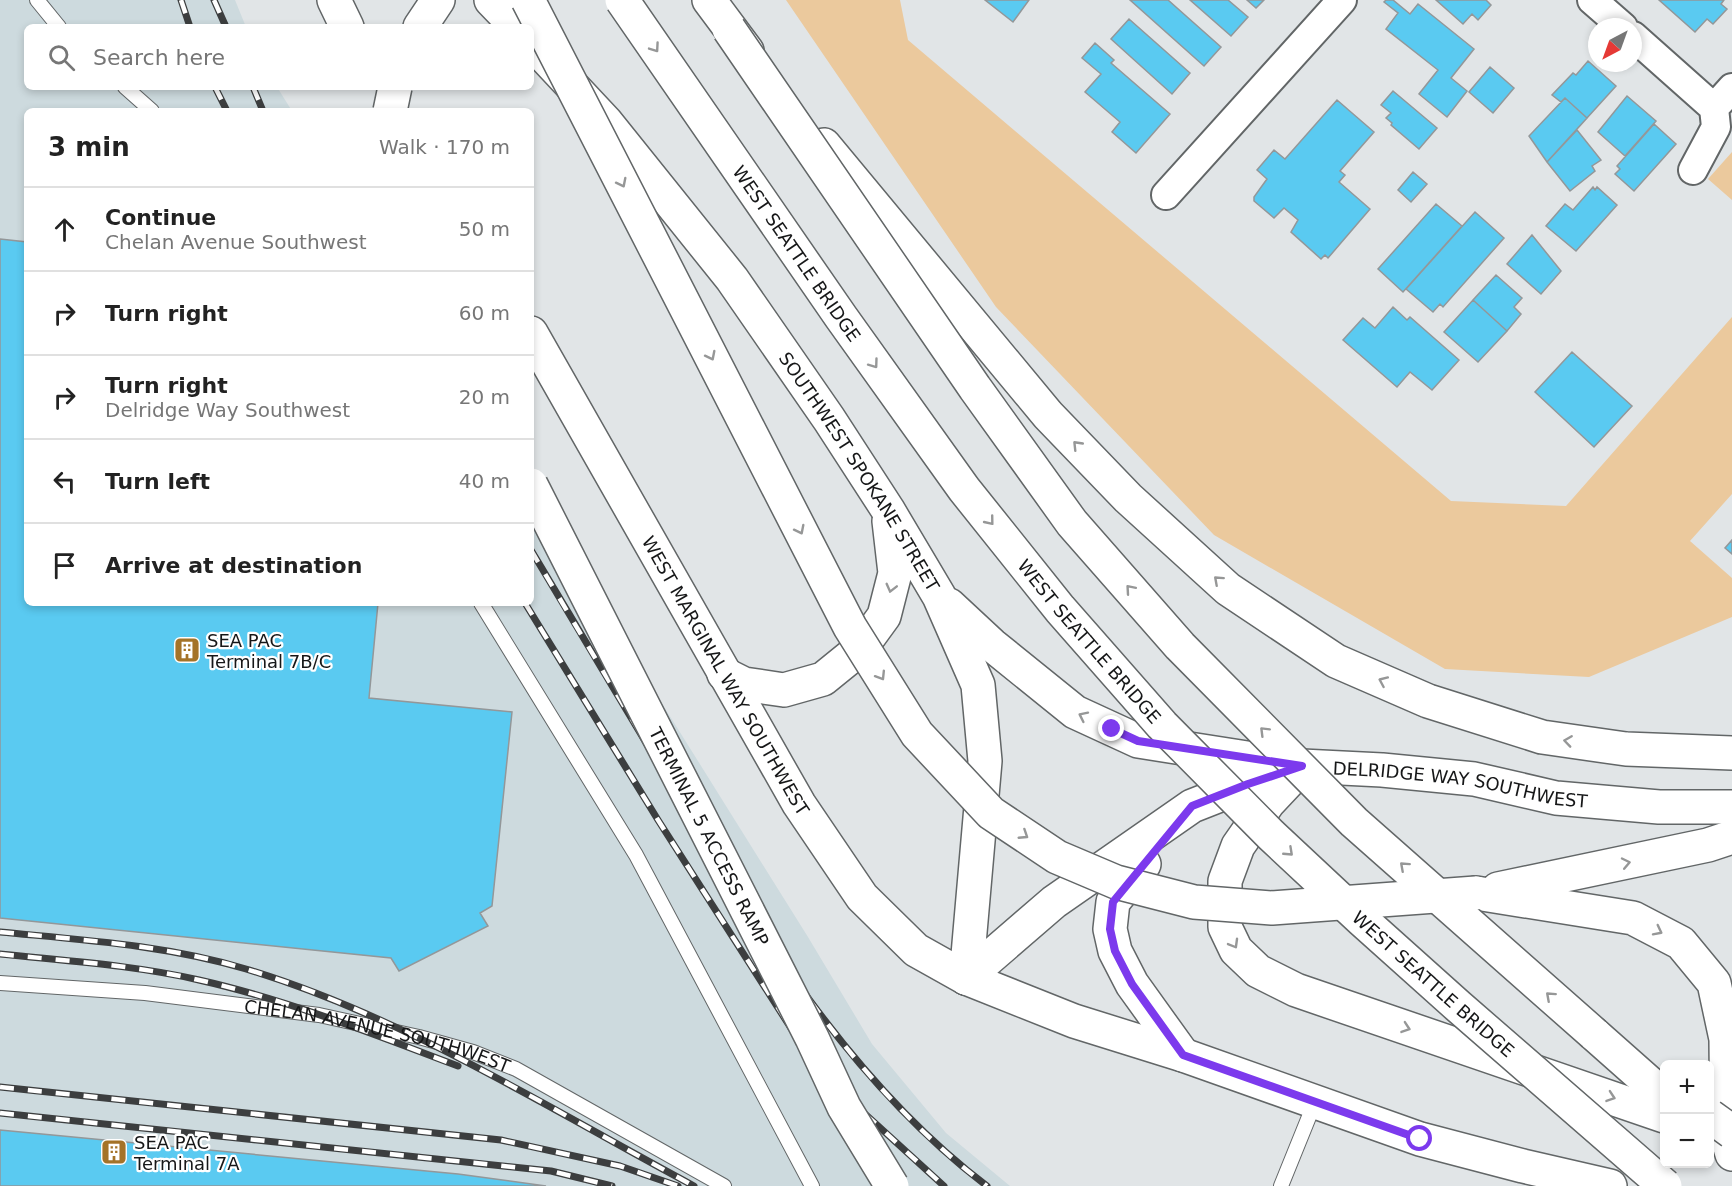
<!DOCTYPE html>
<meta charset="utf-8">
<style>
body{margin:0;font-family:"DejaVu Sans",sans-serif;background:#f2f2f2;color:#222}
.controls{position:absolute;right:18px;bottom:18px;display:grid;overflow:hidden;border-radius:9px;box-shadow:0 3px 9px #0003}
.controls button{width:54px;height:54px;display:grid;place-items:center;padding:0;border:0;border-bottom:2px solid #e0e0e0;background:#fff;color:#222;font:30px sans-serif}
.compass{position:absolute;left:1588px;top:18px;width:54px;height:54px;border-radius:50%;background:#fff;box-shadow:0 3px 9px #0003;rotate:221deg}
.stop{position:absolute;width:18px;height:18px;margin:-14px;border:4px solid #7c3aed;border-radius:50%;background:#fff}
.stop.end{background:#7c3aed;border-color:#fff;box-shadow:0 2px 6px #0008}
.list{margin:0;padding:0;list-style:none}
h2{display:flex;justify-content:space-between;align-items:center;height:78px;margin:0;padding:0 24px;font-size:26px}
h2 small{font-size:20px;font-weight:400;color:#767676}
.list li{display:grid;grid-template-columns:39px 1fr auto;gap:18px;align-items:center;box-sizing:border-box;height:84px;padding:0 24px;border-top:2px solid #e0e0e0}
.list b{display:block;font-size:22px;white-space:nowrap}
.list p{margin:0;font-size:20px;white-space:nowrap;color:#767676}
.list em{font-size:20px;font-style:normal;color:#767676}
.icon{flex:none;width:33px;height:33px;fill:none;stroke:currentColor;stroke-width:2;stroke-linecap:round;stroke-linejoin:round}
.map{position:relative;flex:none;width:1732px;height:1186px;overflow:hidden}
.search{position:absolute;background:#fff;box-shadow:0 3px 9px #0003;left:24px;top:24px;width:510px;height:66px;display:flex;align-items:center;gap:15px;box-sizing:border-box;padding:0 21px;border-radius:9px;color:#767676;font-size:22px}
.panel{position:absolute;background:#fff;box-shadow:0 3px 9px #0003;left:24px;top:108px;width:510px;height:498px;border-radius:9px}
.map>svg:first-child{display:block}
</style>
<div class="map">
<svg width="1732" height="1186" viewBox="0 0 1732 1186">
<rect width="100%" height="100%" fill="#e1e5e7"/>
<path fill="#cddade" d="M0 0H235L246 27H27V87H277L292 111H27V603H531V494L808 937 872 1044 946 1133 1010 1186H0Z"/>
<path fill="#ebc99d" d="M786 0H900L908 40 1451 501 1566 506 1732 317V494L1690 541 1732 578V617L1589 677 1445 669 1214 535 996 307Z
M1732 152V200L1708 179Z"/>
<path fill="#5acaf1" stroke="#939799" stroke-width="1.5" d="M985 0H1029L1013 22Z
M1130 0H1168L1221 47 1204 66Z
M1190 0H1228L1248 17 1231 36Z
M1247 0H1264L1256 8Z
M1386 0H1393L1410 14 1418 4 1474 49 1451 78 1467 91 1447 117 1419 94 1438 70 1386 29 1398 13 1384 2Z
M1436 0H1486L1491 5 1478 20 1472 14 1463 24Z
M1659 0H1724L1721 4 1727 9 1713 24 1707 19 1695 32Z
M1129 19 1190 73 1172 94 1111 39Z
M1095 43 1114 60 1111 63 1170 114 1136 153 1112 132 1120 122 1085 92 1101 74 1082 58Z
M1588 61 1616 86 1587 118 1565 98 1561 102 1552 95 1573 73 1576 75Z
M1490 67 1514 88 1493 113 1469 92Z
M1393 91 1437 128 1419 149 1391 125 1392 123 1386 118 1391 113 1381 105Z
M1627 96 1656 121 1625 156 1598 132Z
M1565 98 1587 118 1547 162 1529 136Z
M1337 100 1374 132 1340 171 1345 175 1339 182 1370 209 1328 258 1325 255 1321 259 1291 232 1298 220 1284 208 1274 218 1254 201V197L1267 179 1257 170 1274 150 1285 159Z
M1654 124 1676 144 1634 191 1615 174 1620 169 1617 166Z
M1577 130 1601 160 1592 166 1595 171 1570 191 1547 162Z
M1413 172 1427 184 1411 202 1398 190Z
M1593 187 1595 190 1597 187 1617 205 1576 251 1546 226 1565 204 1573 210Z
M1436 204 1462 226 1403 292 1378 269Z
M1475 212 1504 238 1443 307 1440 304 1433 312 1406 289Z
M1532 235 1561 271 1541 294 1507 264Z
M0 239 27 242V603H378L369 698 512 712 492 906 480 913 488 926 399 971 391 958 0 918Z
M1496 275 1522 298 1514 307 1521 314 1507 331 1473 300Z
M1473 300 1507 331 1478 362 1444 332Z
M1393 307 1407 320 1410 317 1459 360 1432 390 1410 372 1397 387 1343 340 1363 318 1375 328Z
M1572 352 1632 406 1594 447 1535 392Z
M1732 540V554L1725 548Z
M0 1130 458 1174 546 1186H0Z"/>
<g fill="none" stroke-linecap="round" stroke-linejoin="round">
<defs>
<g id="lane">
<path d="M37 0 59 27"/>
<path d="M125 87 152 111"/>
<path d="M481 603 636 855 812 1186"/>
<path id="s1" d="M0 983 145 993 319 1015 419 1037 473 1052 516 1069 724 1186"/>
<path d="M1281 1186 1315 1102"/>
</g>
<path id="street" d="M1592 0 1623 27
M1633 36 1714 108
M1693 170 1716 127 1714 108 1732 88
M1166 195 1342 0"/>
<g id="secondary">
<path d="M334 0 347 27"/>
<path d="M491 0 517 27"/>
<path d="M420 27 438 0"/>
<path id="s2" d="M531 42 606 122 732 279 829 419 888 510 939 596 978 685 985 761 966 978"/>
<path id="s3" d="M531 333 799 804 862 897 916 950 966 978"/>
<path d="M949 605 992 645 1075 712 1138 741 1297 766"/>
<path d="M724 674 744 684 784 690 823 679 860 649 884 616 895 573 889 521"/>
<path d="M1299 770 1268 803 1238 846 1225 881V927L1236 950 1258 971 1296 990 1664 1116"/>
<path d="M1144 864 1113 902 1110 929 1115 951 1132 984 1183 1055"/>
<path id="s4" d="M966 978 1054 902 1192 806 1248 784 1302 766 1382 770 1474 779 1556 798 1659 807H1732"/>
</g>
<path id="primary" d="M966 978 1074 1021 1183 1055 1420 1139 1523 1166 1610 1186"/>
<path id="highway" d="M709 0 747 51
M824 145 1048 415 1128 498 1228 589 1336 661 1428 701 1542 737 1626 749 1732 753
M1498 889 1708 845 1732 837
M1476 893 1633 918 1681 943 1714 983 1726 1039 1727 1137 1732 1154
M1594 1034 1664 1096"/>
</defs>
<use href="#lane" stroke="#626667" stroke-width="16"/>
<use href="#street" stroke="#626667" stroke-width="32"/>
<use href="#secondary" stroke="#626667" stroke-width="36"/>
<use href="#primary" stroke="#626667" stroke-width="36"/>
<use href="#highway" stroke="#626667" stroke-width="36"/>
<use href="#lane" stroke="#fff" stroke-width="14"/>
<use href="#street" stroke="#fff" stroke-width="28"/>
<use href="#secondary" stroke="#fff" stroke-width="33"/>
<use href="#primary" stroke="#fff" stroke-width="33"/>
<use href="#highway" stroke="#fff" stroke-width="33"/>
<defs>
<path id="rail" d="M181 0 190 27
M214 0 226 27
M215 87 227 111
M253 87 263 111
M531 550C578 630 626 709 673 788 759 932 851 1083 987 1186
M525 603 658 820 819 1072 944 1186
M0 932C83 940 166 945 246 969 405 1017 548 1108 694 1186
M0 954C66 961 134 965 199 980 288 1000 373 1034 458 1066
M824 1081 883 1186
M0 1087 501 1140 620 1166 678 1186
M0 1113 551 1171 612 1186"/>
</defs>
<use href="#rail" stroke="#3c3e3f" stroke-width="7"/>
<use href="#rail" stroke="#fff" stroke-width="4.5" stroke-dasharray="14" stroke-linecap="butt"/>
<defs>
<g id="secondary-bridge">
<path d="M390 111 395 87"/>
<path id="s5" d="M531 485 812 1038 844 1107 892 1186"/>
</g>
<g id="highway-bridge">
<path d="M528 0 850 627 917 734 991 813 1057 857 1116 882 1194 902 1272 908 1476 893"/>
<path id="s6" d="M622 0 841 317 964 489 1060 609 1162 725 1271 835 1362 920 1458 1006 1665 1186"/>
<path d="M729 29 975 388 1072 523 1180 646 1354 822 1594 1034"/>
<path d="M1710 1116 1732 1132"/>
</g>
</defs>
<use href="#secondary-bridge" stroke="#626667" stroke-width="36" stroke-linecap="butt"/>
<use href="#highway-bridge" stroke="#626667" stroke-width="36" stroke-linecap="butt"/>
<use href="#secondary-bridge" stroke="#fff" stroke-width="33"/>
<use href="#highway-bridge" stroke="#fff" stroke-width="33"/>
</g>
<defs><path id="oneway-chevron" d="M-2-3.5L2.5 0L-2 3.5" fill="none" stroke-width="1.6" stroke-linecap="round" stroke-linejoin="round" transform="scale(1.5)"/></defs>
<g stroke="#969797">
<use href="#oneway-chevron" transform="translate(655 48) rotate(55)"/>
<use href="#oneway-chevron" transform="translate(622 183) rotate(63)"/>
<use href="#oneway-chevron" transform="translate(711 356) rotate(63)"/>
<use href="#oneway-chevron" transform="translate(874 364) rotate(54)"/>
<use href="#oneway-chevron" transform="translate(1077 445) rotate(-134)"/>
<use href="#oneway-chevron" transform="translate(990 521) rotate(51)"/>
<use href="#oneway-chevron" transform="translate(800 530) rotate(63)"/>
<use href="#oneway-chevron" transform="translate(1218 580) rotate(-138)"/>
<use href="#oneway-chevron" transform="translate(891 588) rotate(104)"/>
<use href="#oneway-chevron" transform="translate(1130 589) rotate(-131)"/>
<use href="#oneway-chevron" transform="translate(881 676) rotate(58)"/>
<use href="#oneway-chevron" transform="translate(1383 681) rotate(-156)"/>
<use href="#oneway-chevron" transform="translate(1083 716) rotate(-154)"/>
<use href="#oneway-chevron" transform="translate(1264 731) rotate(-135)"/>
<use href="#oneway-chevron" transform="translate(1568 741) rotate(-172)"/>
<use href="#oneway-chevron" transform="translate(1024 835) rotate(33)"/>
<use href="#oneway-chevron" transform="translate(1289 852) rotate(43)"/>
<use href="#oneway-chevron" transform="translate(1626 863) rotate(-12)"/>
<use href="#oneway-chevron" transform="translate(1404 866) rotate(-138)"/>
<use href="#oneway-chevron" transform="translate(1658 931) rotate(27)"/>
<use href="#oneway-chevron" transform="translate(1234 944) rotate(60)"/>
<use href="#oneway-chevron" transform="translate(1550 996) rotate(-138)"/>
<use href="#oneway-chevron" transform="translate(1406 1028) rotate(19)"/>
<use href="#oneway-chevron" transform="translate(1611 1097) rotate(19)"/>
</g>
<g fill="none" stroke-linecap="round" stroke-linejoin="round">
<path stroke="#7c3aed" stroke-width="8" d="M1112 729 1138 741 1302 766 1248 784 1192 806 1113 902 1110 929 1115 951 1132 984 1183 1055 1420 1139"/>
</g>
<defs>
<symbol id="building-square" viewBox="-11 -11 22 22"><rect x="-9" y="-9" width="18" height="18" rx="4" fill="#a47328" stroke="#fff"/><path d="M-4-6H4V6H1V3H-1V6H-4ZM-2.5-4.3h1.7v1.8h-1.7ZM.8-4.3h1.7v1.8H.8ZM-2.5-1h1.7V.8h-1.7ZM.8-1h1.7V.8H.8Z" fill="#fff"/></symbol>
</defs>
<g fill-rule="evenodd">
<use href="#building-square" x="172" y="635" width="30" height="30"/>
<use href="#building-square" x="99" y="1137" width="30" height="30"/>
</g>
<g text-anchor="middle" dominant-baseline="central" stroke-width="4.5" stroke-linejoin="round" paint-order="stroke">
<g font-size="18" fill="#161718" stroke="#fff">
<text stroke="none"><textPath href="#s6" startOffset="308">WEST SEATTLE BRIDGE</textPath></text>
<text stroke="none"><textPath href="#s2" startOffset="542">SOUTHWEST SPOKANE STREET</textPath></text>
<text stroke="none"><textPath href="#s6" startOffset="794">WEST SEATTLE BRIDGE</textPath></text>
<text stroke="none"><textPath href="#s3" startOffset="394">WEST MARGINAL WAY SOUTHWEST</textPath></text>
<text stroke="none"><textPath href="#s4" startOffset="561">DELRIDGE WAY SOUTHWEST</textPath></text>
<text stroke="none"><textPath href="#s5" startOffset="394">TERMINAL 5 ACCESS RAMP</textPath></text>
<text stroke="none"><textPath href="#s6" startOffset="1280">WEST SEATTLE BRIDGE</textPath></text>
<text stroke="none"><textPath href="#s1" startOffset="382">CHELAN AVENUE SOUTHWEST</textPath></text>
</g>
<g font-size="18" fill="#161718" stroke="#fff" text-anchor="start">
<text x="207" y="640">SEA PAC<tspan x="207" dy="21">Terminal 7B/C</tspan></text>
<text x="134" y="1142">SEA PAC<tspan x="134" dy="21">Terminal 7A</tspan></text>
</g>
</g>
</svg>
<div class="controls">
<button>+</button>
<button>−</button>
</div>
<svg class="compass" viewBox="-18 -18 36 36"><path d="M0-13l5 13h-10z" fill="#e53935"/><path d="M0 13l5-13h-10z" fill="#767676"/></svg>
<div class="stop" style="left:1420px;top:1139px"></div>
<div class="stop end" style="left:1112px;top:729px"></div>
<div class="search"><svg class="icon" aria-label="search" viewBox="0 0 24 24"><circle cx="10" cy="10" r="6"/><path d="M15 15l6 6"/></svg>Search here</div>
<section class="panel">
<h2>3 min<small>Walk · 170 m</small></h2>
<ul class="list">
<li><svg class="icon" aria-label="ahead" viewBox="0 0 24 24"><path d="M12 20V5M6 11l6-6 6 6"/></svg><div><b>Continue</b><p>Chelan Avenue Southwest</p></div><em>50 m</em></li>
<li><svg class="icon" aria-label="right" viewBox="0 0 24 24"><path d="M7 20v-9h11M14 6l5 5-5 5"/></svg><div><b>Turn right</b></div><em>60 m</em></li>
<li><svg class="icon" aria-label="right" viewBox="0 0 24 24"><path d="M7 20v-9h11M14 6l5 5-5 5"/></svg><div><b>Turn right</b><p>Delridge Way Southwest</p></div><em>20 m</em></li>
<li><svg class="icon" aria-label="left" viewBox="0 0 24 24"><path d="M17 20v-9H6M10 6l-5 5 5 5"/></svg><div><b>Turn left</b></div><em>40 m</em></li>
<li><svg class="icon" aria-label="arrive" viewBox="0 0 24 24"><path d="M6 21V4h12l-3 4 3 4H6"/></svg><div><b>Arrive at destination</b></div></li>
</ul>
</section>
</div>
